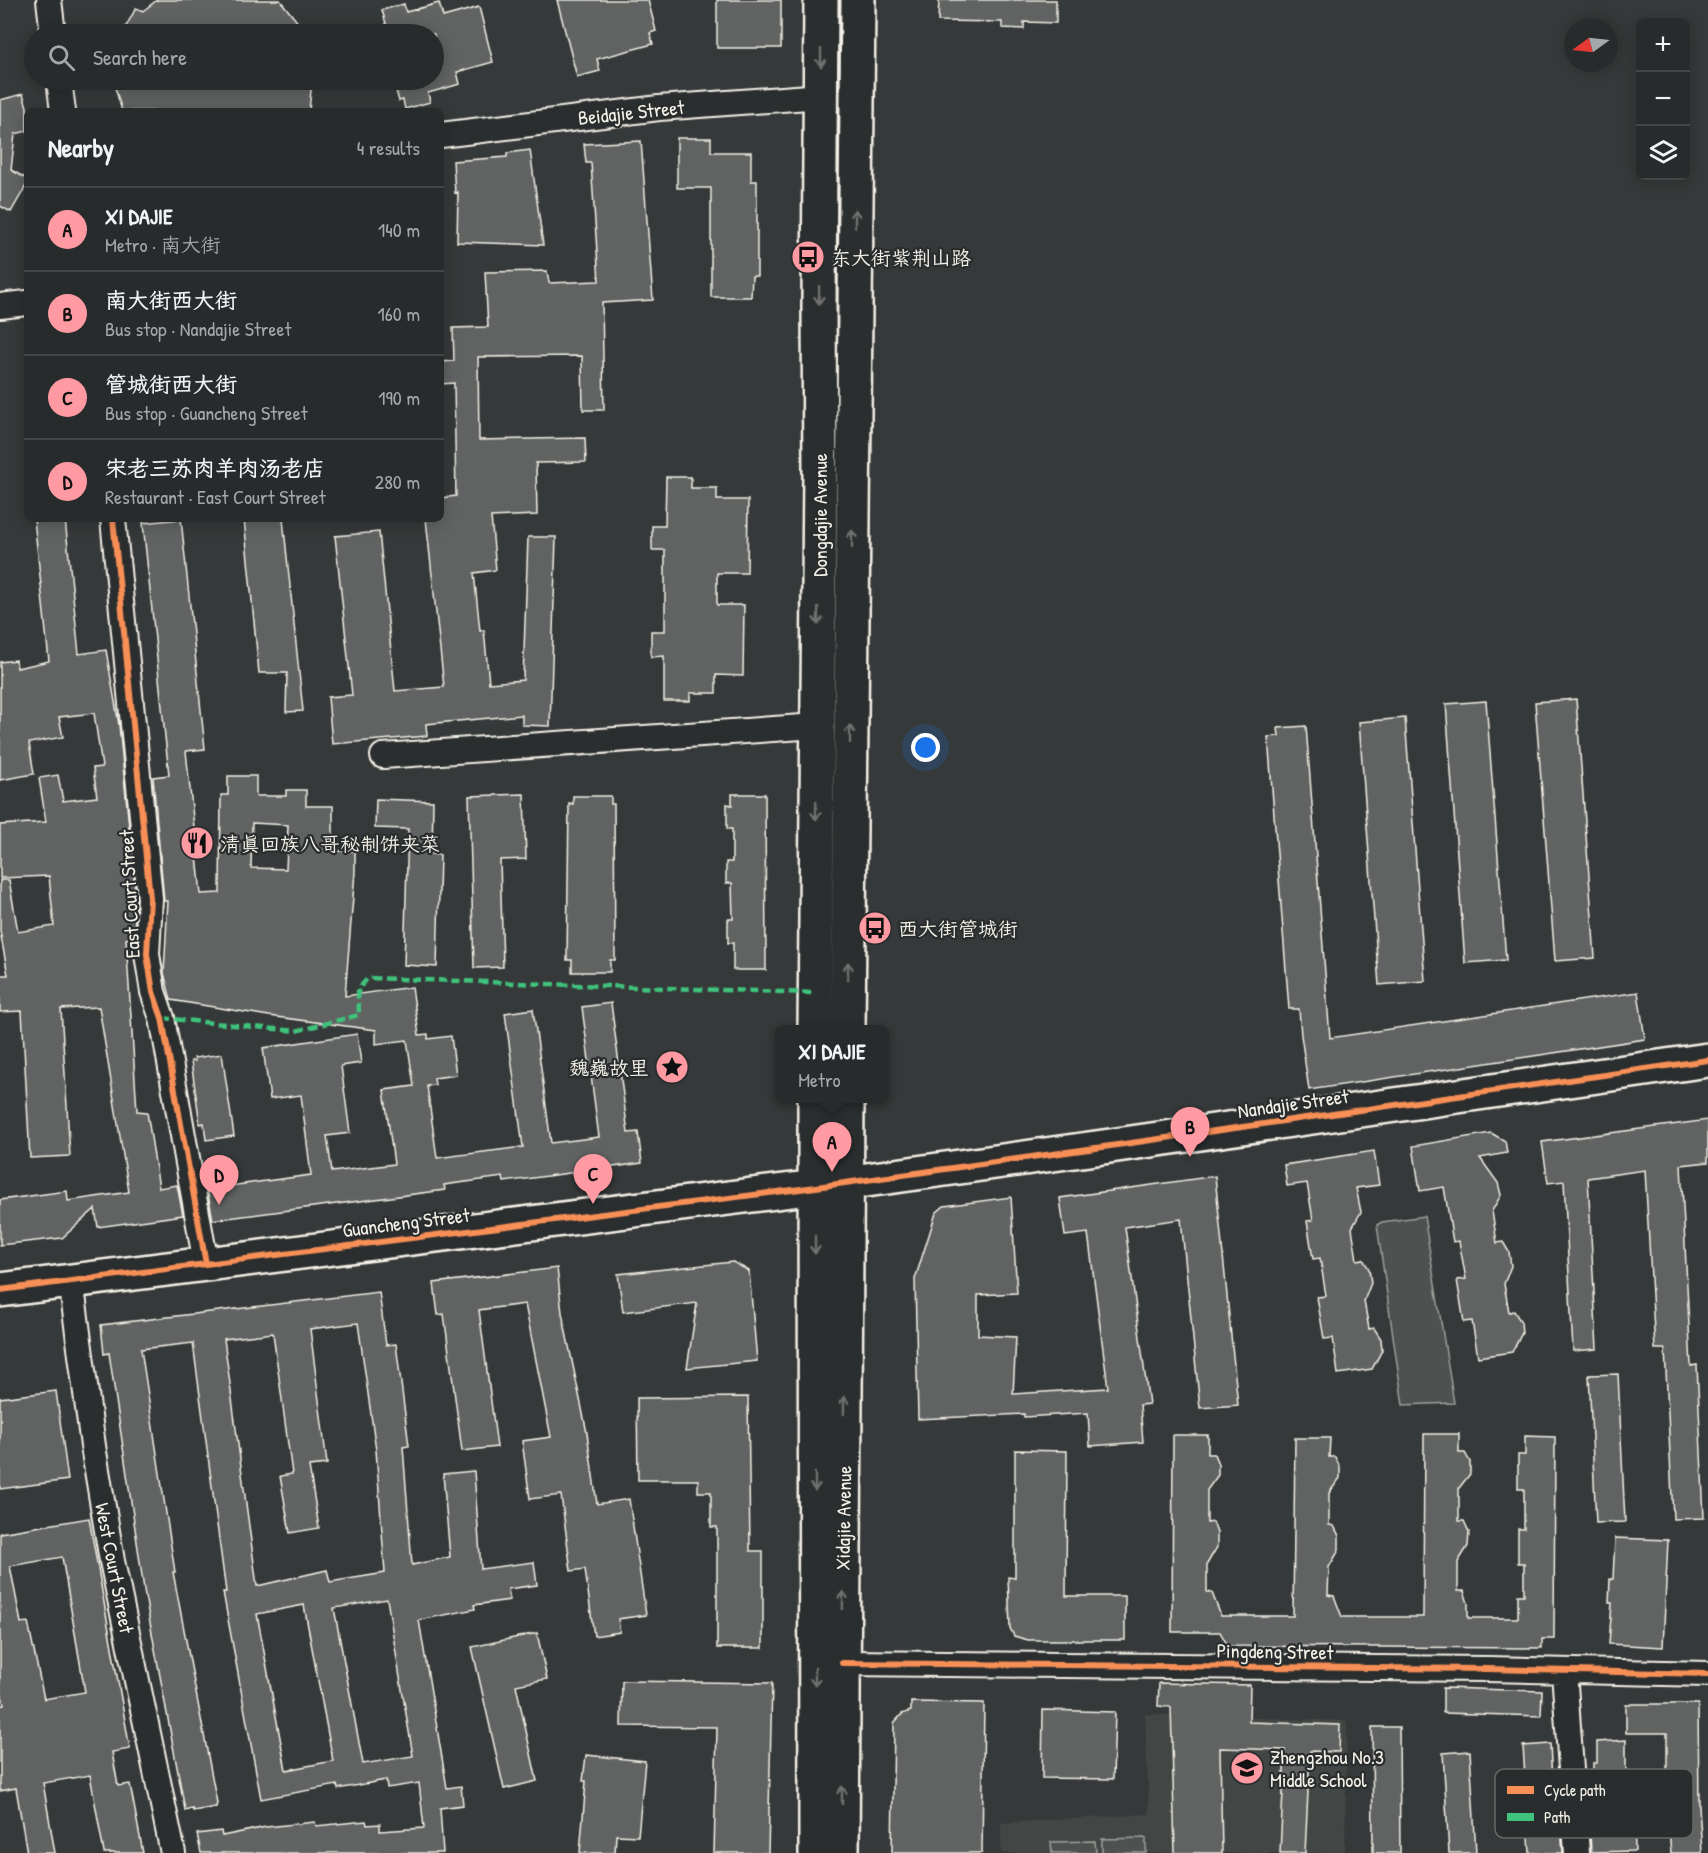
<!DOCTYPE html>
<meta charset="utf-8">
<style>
body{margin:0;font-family:"Patrick Hand","LXGW WenKai TC",sans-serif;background:#343737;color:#f1f3f6}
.controls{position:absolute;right:18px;top:18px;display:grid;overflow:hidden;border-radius:9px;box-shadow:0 3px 15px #0003}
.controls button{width:54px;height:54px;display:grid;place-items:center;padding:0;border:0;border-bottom:2px solid #444747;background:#282b2b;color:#f1f3f6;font:30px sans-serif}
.compass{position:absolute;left:1564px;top:18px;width:54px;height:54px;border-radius:50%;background:#282b2b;box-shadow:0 3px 15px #0003;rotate:255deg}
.you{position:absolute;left:926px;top:748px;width:21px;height:21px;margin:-15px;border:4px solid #fff;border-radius:50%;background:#1a73e8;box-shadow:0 0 0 9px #1a73e833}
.badge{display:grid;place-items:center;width:39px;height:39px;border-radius:50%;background:#ff9aa2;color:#111;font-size:20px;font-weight:700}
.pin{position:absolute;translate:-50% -50px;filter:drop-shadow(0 2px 3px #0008)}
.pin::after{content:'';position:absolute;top:32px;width:21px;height:18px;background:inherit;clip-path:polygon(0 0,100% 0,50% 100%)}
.popup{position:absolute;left:775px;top:1025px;width:114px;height:78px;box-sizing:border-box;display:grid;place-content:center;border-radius:9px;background:#282b2b;filter:drop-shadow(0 2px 4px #0005);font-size:20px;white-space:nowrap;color:#a5a7a9}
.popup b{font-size:22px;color:#f1f3f6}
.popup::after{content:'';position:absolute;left:50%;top:100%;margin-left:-12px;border:12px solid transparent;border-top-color:#282b2b}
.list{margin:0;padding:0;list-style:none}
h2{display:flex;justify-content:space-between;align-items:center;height:78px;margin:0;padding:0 24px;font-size:26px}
h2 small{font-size:20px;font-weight:400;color:#a5a7a9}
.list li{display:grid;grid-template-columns:39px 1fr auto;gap:18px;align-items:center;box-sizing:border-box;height:84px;padding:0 24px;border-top:2px solid #444747}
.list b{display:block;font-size:22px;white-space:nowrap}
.list p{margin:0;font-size:20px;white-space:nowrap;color:#a5a7a9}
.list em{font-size:20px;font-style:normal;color:#a5a7a9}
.icon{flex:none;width:33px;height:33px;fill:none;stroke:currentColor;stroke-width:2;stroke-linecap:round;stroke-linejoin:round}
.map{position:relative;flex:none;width:1708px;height:1853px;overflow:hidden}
.search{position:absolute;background:#282b2b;box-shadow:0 3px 15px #0003;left:24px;top:24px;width:420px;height:66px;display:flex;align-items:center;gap:15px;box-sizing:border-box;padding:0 21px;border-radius:33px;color:#a5a7a9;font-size:22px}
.panel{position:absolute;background:#282b2b;box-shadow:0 3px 15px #0003;left:24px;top:108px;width:420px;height:414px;border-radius:9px}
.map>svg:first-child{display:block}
</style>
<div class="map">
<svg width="1708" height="1853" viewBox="0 0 1708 1853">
<rect width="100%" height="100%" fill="#363939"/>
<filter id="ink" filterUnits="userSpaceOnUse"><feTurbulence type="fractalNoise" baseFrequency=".0167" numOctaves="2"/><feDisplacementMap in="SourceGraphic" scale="12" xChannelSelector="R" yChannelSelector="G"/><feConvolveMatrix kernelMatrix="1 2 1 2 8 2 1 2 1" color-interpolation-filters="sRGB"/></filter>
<g filter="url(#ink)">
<path fill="#434645" d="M1145 1714 1347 1721 1345 1853H1001V1823L1149 1814Z"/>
<path fill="#4e514f" stroke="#a1a19c" stroke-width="1.5" d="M1424 1216 1454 1403 1403 1405 1377 1225 1382 1222Z
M1146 1838V1853H1102V1839Z
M1095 1841 1096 1853H1052L1051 1842Z"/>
<path fill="#616362" stroke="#f4f1e8" stroke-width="1.5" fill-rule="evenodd" d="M157 0H280L307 34H122L136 8 143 11Z
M557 0H648L656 31 650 33 653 44 597 59 600 71 577 77Z
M717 0H781V48H717Z
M939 0H1056V23L1024 22V29L1002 28V22L938 21Z
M439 3 443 17 479 7 493 62 457 72 460 84 428 93 430 102 405 109 403 100 399 101 393 80H434V34H389L382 10 404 4 406 12Z
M121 80H312L309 111H122L114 84 121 82Z
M23 94 27 107V131L15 134 11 170 27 179V184L11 212 0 206V100Z
M677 138H711V152H751V181H757V276H752L751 297H711V188H677Z
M641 141 653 300 602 303 604 410H583L582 356 478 357 479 440 585 438 586 462 536 463 537 515 491 517 496 570 474 573 480 631 484 630 489 683 523 680 528 537H556L550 726 522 725V715L426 724 427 736 332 744 328 697 352 695 335 536 379 532 395 691 444 687 426 519H441V498L456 496 454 383 441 384V362L454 361 453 328 488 327 485 272 547 271 549 283 599 281 591 163H586L584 144Z
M530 150 543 245 457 242 458 192 455 193 453 161 507 157V153Z
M666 477H691V488H717V500H748L747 573H717V605H744L743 676 716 675V693H690V701H664V656L651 657V631H665V550H652V526H665Z
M34 519H65L79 654 106 650 119 725 136 898 134 938 126 939 137 1111 147 1112 159 1188 177 1185 183 1215 98 1227 95 1209 62 1238 0 1245V1200L67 1191 68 1201 129 1192 99 1007 61 1009 70 1156 30 1158 22 1011 0 1012V975H8L0 931V880H9L18 932 54 926 49 876 0 878V825L46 822 39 778 58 775 63 801 97 797 93 768 102 767 94 713 59 717 63 737 29 743 34 774 0 780V662L16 660 17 668 49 661Z
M181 519 205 749 186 751 201 894 220 893 221 795H228V776H256V796H286V790H306V806H333V851H355V872L345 996 412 987 419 1035 428 1034V1039L451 1036 456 1075 434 1078 435 1085 427 1086 437 1158 523 1147 505 1013 533 1009 551 1143 599 1137 582 1007 611 1003 628 1133 638 1132 642 1163 504 1182 503 1177 444 1185 445 1190 213 1220 207 1189 311 1175 301 1095 270 1099 263 1048 357 1034 361 1063 341 1066 350 1133 327 1136 332 1172 394 1164 384 1090 414 1086 407 1040 376 1044V1030L269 1016 171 1000 164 973 168 901H164L153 777 169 775 143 523ZM252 823 288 825 286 869 251 868Z
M244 519H283L303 711 286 712 287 673H259Z
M1576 699 1595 958 1555 961 1535 702Z
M1486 701 1506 960 1465 963 1446 704Z
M1405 718 1425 981 1379 985 1359 722Z
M1306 726 1330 1038 1638 992 1645 1039 1309 1090 1301 1035 1299 1009H1289L1268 737 1279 736 1278 728Z
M524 794 526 859 500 860 503 967 474 968 469 796Z
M732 794H765L766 970H733V943H728V919H733L732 883H726V862H732V829H727V804L732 805Z
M573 796H611V804H614L615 960H610V972H572V960H567L569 803 573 804Z
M376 799 433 801 432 854 440 855 437 967 404 965 408 829 375 828Z
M222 1054 234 1136 206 1140 204 1123 200 1124 191 1061H195L194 1058Z
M1708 1120V1162L1681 1165 1691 1366 1697 1365 1704 1518 1673 1519 1665 1349H1655L1645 1170 1588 1178 1597 1349 1573 1351 1564 1181 1548 1183 1542 1142Z
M1491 1133 1505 1141 1507 1153 1480 1158 1498 1183 1501 1195 1492 1211 1497 1243 1503 1242 1509 1252 1511 1266 1504 1284 1509 1312 1514 1311 1521 1322 1522 1333 1512 1352 1478 1357 1472 1321 1464 1322 1457 1280 1466 1279 1459 1241 1453 1242 1444 1187 1420 1191 1413 1146Z
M1374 1151 1379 1185 1356 1188 1361 1212 1352 1228 1357 1260 1363 1259 1369 1269 1371 1283 1364 1301 1369 1329 1374 1328 1381 1339 1382 1350 1372 1369 1338 1374 1333 1338 1324 1339 1317 1297 1326 1296 1320 1258 1313 1259 1307 1221 1313 1220 1307 1183 1287 1186 1284 1165Z
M1215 1176 1238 1405 1200 1408 1181 1219 1125 1227 1149 1404 1140 1405 1143 1442 1090 1446 1088 1413 1024 1417V1414L918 1419 915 1279 936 1213 944 1206 1011 1197 1017 1293 978 1295V1335L1016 1337 1013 1394 1108 1388 1088 1233 1065 1236 1060 1198Z
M733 1262 749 1271 757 1361 687 1368 697 1303 623 1312 618 1274Z
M557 1268 562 1313 587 1433 597 1504 629 1499 646 1615 618 1619 620 1632 594 1636 585 1569 571 1571 561 1495 530 1499 522 1441 551 1437 525 1304 479 1310 497 1447 462 1451 444 1314 438 1315 434 1283Z
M379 1292 386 1345 396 1344 409 1446 403 1447 412 1565 450 1557 443 1474 474 1471 481 1569 534 1562 537 1585 508 1589 510 1600 474 1605 475 1609 419 1620 447 1788 461 1786 463 1805 440 1808 443 1853H201L197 1834 221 1831 222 1836 266 1827 315 1822 316 1826 366 1821 367 1825 380 1824V1831L424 1828 419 1783 387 1788 386 1780 338 1789 337 1785 261 1799 223 1592H226L193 1343 141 1349 175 1572H173L217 1803 216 1807 193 1811 192 1808 185 1810 145 1596 109 1353 104 1354 101 1325ZM358 1323 376 1450 385 1573 330 1582 327 1570 257 1586 224 1339 273 1333 292 1474 280 1476 290 1533 319 1528 309 1466 327 1464 310 1329ZM387 1599 413 1756 363 1764 334 1608ZM304 1605 333 1761 286 1770 257 1614Z
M1618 1374 1625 1522 1596 1523 1589 1375Z
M56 1391 68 1480 0 1489V1398Z
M748 1397 750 1551H763V1648H717V1527H711V1492H698V1480H638L637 1398Z
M1424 1434H1459V1453H1465L1470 1462V1474L1459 1488V1521H1464L1469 1532 1468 1546 1458 1562V1591H1464L1468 1603V1618H1518V1595H1524V1563H1518V1529H1524V1489H1518V1455H1525V1436L1555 1437 1554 1639H1542V1648L1228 1646 1220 1632H1172L1173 1435H1208V1454H1214L1218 1464V1475L1207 1490V1523L1213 1522 1217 1533V1547L1207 1564V1592L1212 1593 1221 1616H1293L1295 1438H1330L1329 1457H1335L1340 1467V1478L1329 1493V1525L1334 1526 1339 1536V1550L1329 1567 1328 1595 1334 1596 1342 1617H1423Z
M1015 1450 1067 1451 1066 1596H1125V1640H1028L1014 1636 1010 1628 1008 1577 1015 1578Z
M89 1518 130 1749 112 1752 118 1786 130 1784 143 1853H104L90 1775 43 1783 55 1853H27L16 1788 0 1791V1706L4 1705 0 1686V1533ZM62 1557 85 1692 44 1699 28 1622 21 1623 10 1566Z
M1615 1538 1668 1540 1663 1647 1609 1644 1612 1603H1609L1610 1579H1613Z
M537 1633 547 1679 516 1685 537 1781 504 1789 472 1647Z
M622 1681 772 1683 768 1853H714L717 1727 621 1726Z
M1159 1683 1250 1685 1249 1722 1340 1725 1339 1752 1310 1751 1305 1853H1280L1285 1750 1220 1748 1222 1853H1175L1171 1707 1158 1706Z
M1443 1688 1542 1691 1541 1716 1443 1713Z
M911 1702 984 1703 982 1853H892L894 1723 902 1714 911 1711Z
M1626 1704H1698L1699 1806 1702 1853H1671L1669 1829H1674L1671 1794H1667V1733H1626Z
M1043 1710 1115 1712 1113 1779 1042 1778Z
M1372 1727H1399L1400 1853H1373Z
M1626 1740V1814H1634L1635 1851 1591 1852 1589 1815H1597L1598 1783H1593V1763H1597V1742Z
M1550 1744 1554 1816H1560L1563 1853H1530L1523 1746Z
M1470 1751 1476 1853H1449L1443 1753Z
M586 1755 645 1761 638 1836 616 1835 615 1853H580L586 1781H583Z"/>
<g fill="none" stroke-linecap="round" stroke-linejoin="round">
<defs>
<path id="street" d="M49 0 53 34
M59 80 63 111
M441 135 659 108 822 96
M0 306 27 303
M113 519 150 898 147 954 153 992 162 1018 206 1264
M383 756 817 726
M71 1280 93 1446 112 1561 173 1853
M842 1663 1487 1669 1708 1674
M1564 1671 1577 1853"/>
<path id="secondary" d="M0 1290 816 1187 1103 1147 1708 1060"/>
<path id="primary" d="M815 1030 820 472 819 308 821 0
M848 1030 858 0
M815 1098 816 1853
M842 1853 847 1098"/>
</defs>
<use href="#street" stroke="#f4f1e8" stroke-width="28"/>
<use href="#secondary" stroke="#f4f1e8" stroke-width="38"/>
<use href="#primary" stroke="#f4f1e8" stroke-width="38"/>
<use href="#street" stroke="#2a2d2e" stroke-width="24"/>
<use href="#secondary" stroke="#2a2d2e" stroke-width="33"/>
<use href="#primary" stroke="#2a2d2e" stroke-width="33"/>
<path stroke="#40c37c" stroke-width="4.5" stroke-dasharray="9 4.5" stroke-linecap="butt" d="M162 1018 296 1031 359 1015 358 989 368 978 814 993"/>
<defs>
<path id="cycleway" d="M113 519 150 898 147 954 153 992 162 1018 206 1264
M0 1290 816 1187 1103 1147 1708 1060
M842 1663 1487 1669 1708 1674"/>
</defs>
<use href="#cycleway" stroke="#2a2d2e" stroke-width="10"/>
<use href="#cycleway" stroke="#f78f57" stroke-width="6"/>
</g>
<defs><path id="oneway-shaft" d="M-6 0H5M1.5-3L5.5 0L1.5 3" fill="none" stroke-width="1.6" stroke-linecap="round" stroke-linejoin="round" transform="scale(1.5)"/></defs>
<g stroke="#71726f">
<use href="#oneway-shaft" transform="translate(821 58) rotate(90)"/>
<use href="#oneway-shaft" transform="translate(855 218) rotate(-90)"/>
<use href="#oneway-shaft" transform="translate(819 295) rotate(91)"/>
<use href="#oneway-shaft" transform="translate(852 539) rotate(-90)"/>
<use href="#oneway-shaft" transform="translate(818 616) rotate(91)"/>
<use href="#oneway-shaft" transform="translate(850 734) rotate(-90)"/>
<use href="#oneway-shaft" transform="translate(816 811) rotate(91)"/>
<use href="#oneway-shaft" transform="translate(848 971) rotate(-90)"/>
<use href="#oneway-shaft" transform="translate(815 1245) rotate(90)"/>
<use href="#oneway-shaft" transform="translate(844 1405) rotate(-89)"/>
<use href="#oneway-shaft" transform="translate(815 1482) rotate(90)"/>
<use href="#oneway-shaft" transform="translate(843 1600) rotate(-89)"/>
<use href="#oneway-shaft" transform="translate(815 1677) rotate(90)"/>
<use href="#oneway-shaft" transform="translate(842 1795) rotate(-90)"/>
</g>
</g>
<defs>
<symbol id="bus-disc" viewBox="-11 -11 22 22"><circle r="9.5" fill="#ff9aa2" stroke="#2a2d2e"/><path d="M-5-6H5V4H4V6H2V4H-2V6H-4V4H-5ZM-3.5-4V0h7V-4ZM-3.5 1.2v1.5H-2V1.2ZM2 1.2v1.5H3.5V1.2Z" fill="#111"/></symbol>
<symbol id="restaurant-disc" viewBox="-11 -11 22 22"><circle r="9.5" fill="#ff9aa2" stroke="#2a2d2e"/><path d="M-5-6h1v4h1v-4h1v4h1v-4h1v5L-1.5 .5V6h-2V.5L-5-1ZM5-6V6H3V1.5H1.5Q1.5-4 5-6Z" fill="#111"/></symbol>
<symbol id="sight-disc" viewBox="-11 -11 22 22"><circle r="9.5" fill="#ff9aa2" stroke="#2a2d2e"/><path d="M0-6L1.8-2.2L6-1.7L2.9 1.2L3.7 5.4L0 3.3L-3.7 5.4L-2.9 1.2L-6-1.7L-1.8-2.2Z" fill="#111"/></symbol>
<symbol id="school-disc" viewBox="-11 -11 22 22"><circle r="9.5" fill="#ff9aa2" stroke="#2a2d2e"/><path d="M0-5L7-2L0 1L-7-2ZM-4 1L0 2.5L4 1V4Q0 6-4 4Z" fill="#111"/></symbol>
</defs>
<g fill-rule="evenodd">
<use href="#bus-disc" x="789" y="238" width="38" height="38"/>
<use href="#restaurant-disc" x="178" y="824" width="38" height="38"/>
<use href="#bus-disc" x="856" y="909" width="38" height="38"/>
<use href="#sight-disc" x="653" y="1048" width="38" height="38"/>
<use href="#school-disc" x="1228" y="1749" width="38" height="38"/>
</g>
<g text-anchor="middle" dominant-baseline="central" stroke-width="4.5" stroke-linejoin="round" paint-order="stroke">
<g font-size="20" fill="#f4f1e8" stroke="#2a2d2e">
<text transform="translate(631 112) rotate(-6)">Beidajie Street</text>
<text transform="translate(819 515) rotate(-90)">Dongdajie Avenue</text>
<text transform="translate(129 894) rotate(-93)">East Court Street</text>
<text transform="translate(1293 1103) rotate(-8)">Nandajie Street</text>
<text transform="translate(406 1222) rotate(-7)">Guancheng Street</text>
<text transform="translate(843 1518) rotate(-89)">Xidajie Avenue</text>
<text transform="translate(115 1568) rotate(79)">West Court Street</text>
<text transform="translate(1275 1651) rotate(1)">Pingdeng Street</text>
</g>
<g font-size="20" fill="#f4f1e8" stroke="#2a2d2e" text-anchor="start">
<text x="831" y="257">东大街紫荆山路</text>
<text x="220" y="843">清真回族八哥秘制饼夹菜</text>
<text x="898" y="928">西大街管城街</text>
<text x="649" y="1067" text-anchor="end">魏巍故里</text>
<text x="1270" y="1756">Zhengzhou No.3<tspan x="1270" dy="23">Middle School</tspan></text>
</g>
</g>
<rect x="1495" y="1769" width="198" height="69" rx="9" fill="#2a2d2e" stroke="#676866" stroke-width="1.5"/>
<rect x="1507" y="1786" width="27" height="8" fill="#f78f57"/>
<rect x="1507" y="1813" width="27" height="8" fill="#40c37c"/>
<g font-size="16" fill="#f4f1e8">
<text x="1544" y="1796">Cycle path</text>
<text x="1544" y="1823">Path</text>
</g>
</svg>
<div class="controls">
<button>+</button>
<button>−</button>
<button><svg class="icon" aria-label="layers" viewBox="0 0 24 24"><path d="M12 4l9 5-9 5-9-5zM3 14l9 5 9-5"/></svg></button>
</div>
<svg class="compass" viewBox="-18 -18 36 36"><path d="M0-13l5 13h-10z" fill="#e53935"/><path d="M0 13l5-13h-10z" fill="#a5a7a9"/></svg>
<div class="you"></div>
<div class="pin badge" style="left:832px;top:1172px">A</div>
<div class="popup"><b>XI DAJIE</b>Metro</div>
<div class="pin badge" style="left:1190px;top:1157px">B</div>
<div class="pin badge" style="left:593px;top:1204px">C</div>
<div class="pin badge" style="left:219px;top:1205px">D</div>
<div class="search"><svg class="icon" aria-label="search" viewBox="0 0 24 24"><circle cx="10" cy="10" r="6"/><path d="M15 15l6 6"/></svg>Search here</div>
<section class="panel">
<h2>Nearby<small>4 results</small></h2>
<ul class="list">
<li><span class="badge">A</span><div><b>XI DAJIE</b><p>Metro · 南大街</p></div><em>140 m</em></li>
<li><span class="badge">B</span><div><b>南大街西大街</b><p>Bus stop · Nandajie Street</p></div><em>160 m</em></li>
<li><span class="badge">C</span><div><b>管城街西大街</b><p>Bus stop · Guancheng Street</p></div><em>190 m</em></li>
<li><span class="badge">D</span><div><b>宋老三苏肉羊肉汤老店</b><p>Restaurant · East Court Street</p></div><em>280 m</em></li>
</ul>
</section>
</div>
